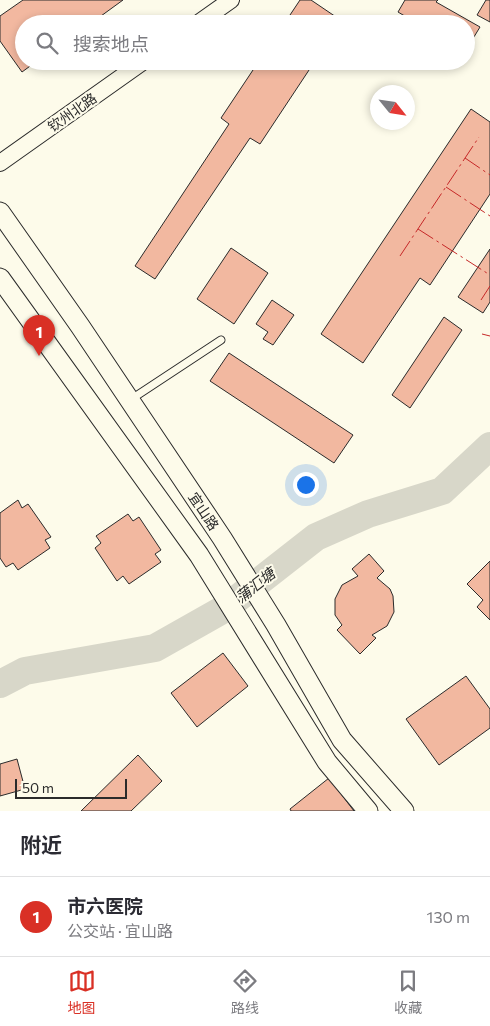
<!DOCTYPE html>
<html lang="zh">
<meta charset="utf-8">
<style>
body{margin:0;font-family:Commissioner,"Noto Sans SC",sans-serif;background:#f7f7f7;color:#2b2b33}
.compass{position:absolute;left:370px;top:85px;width:45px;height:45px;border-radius:50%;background:#fff;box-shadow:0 2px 8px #0003;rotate:120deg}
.scale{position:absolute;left:15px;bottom:12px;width:112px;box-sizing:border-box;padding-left:5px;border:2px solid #2b2b2b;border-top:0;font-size:14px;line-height:18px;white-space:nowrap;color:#2b2b2b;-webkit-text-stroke:4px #fdfbea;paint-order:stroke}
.you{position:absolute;left:305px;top:484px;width:18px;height:18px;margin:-12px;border:4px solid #fff;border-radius:50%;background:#1a73e8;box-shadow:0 0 0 8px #1a73e833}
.badge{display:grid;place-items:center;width:32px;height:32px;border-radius:50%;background:#d93025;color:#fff;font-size:16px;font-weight:700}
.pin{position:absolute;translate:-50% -41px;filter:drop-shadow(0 1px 2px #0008)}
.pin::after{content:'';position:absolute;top:26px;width:18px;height:15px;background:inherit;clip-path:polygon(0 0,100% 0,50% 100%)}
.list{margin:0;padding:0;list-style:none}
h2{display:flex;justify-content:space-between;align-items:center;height:65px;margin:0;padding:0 20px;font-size:21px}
h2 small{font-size:16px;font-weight:400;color:#7c7c81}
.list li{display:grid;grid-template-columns:32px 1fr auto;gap:15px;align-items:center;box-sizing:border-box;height:80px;padding:0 20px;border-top:1px solid #e1e1e2}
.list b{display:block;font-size:19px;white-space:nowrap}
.list p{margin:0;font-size:16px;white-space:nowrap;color:#7c7c81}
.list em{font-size:16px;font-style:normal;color:#7c7c81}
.icon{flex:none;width:28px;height:28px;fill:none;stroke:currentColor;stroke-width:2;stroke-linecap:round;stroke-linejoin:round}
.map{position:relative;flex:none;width:490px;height:811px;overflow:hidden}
.search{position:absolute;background:#fff;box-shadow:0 2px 8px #0003;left:15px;right:15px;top:15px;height:55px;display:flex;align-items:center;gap:12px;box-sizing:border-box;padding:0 18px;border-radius:28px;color:#7c7c81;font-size:19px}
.sheet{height:145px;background:#fff}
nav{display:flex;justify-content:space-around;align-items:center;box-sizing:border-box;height:70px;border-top:1px solid #e1e1e2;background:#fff;font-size:14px;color:#7c7c81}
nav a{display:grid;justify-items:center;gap:2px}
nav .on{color:#d93025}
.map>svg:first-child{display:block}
</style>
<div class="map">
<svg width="490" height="811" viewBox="0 0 490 811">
<rect width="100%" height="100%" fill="#fdfbea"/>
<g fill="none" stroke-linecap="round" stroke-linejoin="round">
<path stroke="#d8d7c9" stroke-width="28" d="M0 684 25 671 155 648 224 609 316 537 368 514 442 491 490 446"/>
</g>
<path fill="#f2b8a0" stroke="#2b2b2b" d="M23 0H123L90 24H24V61H37L22 72 0 41V16Z
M300 0H311L342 21 340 24H284Z
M405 0H438L436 2 480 27 466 50V24H418L398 12Z
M486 0H490V22L477 15Z
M259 61H315L260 144 250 138 155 279 135 266 229 124 221 118Z
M471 109 490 122V194L430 285 420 278 363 363 321 334Z
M231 248 268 273 234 324 197 299Z
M490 249V302L483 313 458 297Z
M272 300 294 315 273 345 263 339 268 332 256 324Z
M444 317 462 330 410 408 392 395Z
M229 353 353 435 334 463 210 381Z
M18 500 22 508 28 504 51 537 45 540 50 548 18 570 13 563 6 567 0 558V513Z
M128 514 133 521 139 517 161 550 155 554 161 562 129 584 123 576 117 581 95 548 101 543 96 536Z
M369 554 384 571 377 578 390 589 393 596 394 612 387 626 372 635 376 638 360 654 337 630 342 625 335 615V599L342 585 358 576 352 569Z
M490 561V620L477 607 483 600 467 584Z
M223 653 248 686 197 727 171 693Z
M466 676 490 709V728L439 765 406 719Z
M138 755 162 781 131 811H81Z
M17 759 25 789 0 796V764Z
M329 778 354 811H291L290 809Z"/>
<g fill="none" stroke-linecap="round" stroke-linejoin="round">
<defs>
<path id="service" d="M130 400 221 340"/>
<path id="tertiary" d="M197 24 231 0
M0 163 144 61"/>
<path id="secondary" d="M0 212 80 326 222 538 276 625 342 740 404 811
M0 278 199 555 327 762 368 811"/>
</defs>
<use href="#service" stroke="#2b2b2b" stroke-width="9"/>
<use href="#tertiary" stroke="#2b2b2b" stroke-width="18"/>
<use href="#secondary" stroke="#2b2b2b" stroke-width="21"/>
<use href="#service" stroke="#fdfbea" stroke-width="7"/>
<use href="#tertiary" stroke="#fdfbea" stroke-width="16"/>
<use href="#secondary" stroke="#fdfbea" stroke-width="19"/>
<path stroke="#c62828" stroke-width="1" stroke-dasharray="18 4 2.5 4" stroke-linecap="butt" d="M465 158 490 175
M446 187 490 216
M418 229 490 275
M400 256 479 137
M481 300 490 286
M482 334 490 336"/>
</g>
<g text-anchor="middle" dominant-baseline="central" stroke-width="4" stroke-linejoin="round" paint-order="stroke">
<g font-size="14" fill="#2b2b2b" stroke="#fdfbea">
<text transform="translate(72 112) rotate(-35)">钦州北路</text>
<text transform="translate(204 511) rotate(56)">宜山路</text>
</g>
<g font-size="15" font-style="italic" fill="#2b2b2b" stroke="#fdfbea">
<text transform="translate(255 585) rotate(-38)">蒲汇塘</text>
</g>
</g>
</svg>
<svg class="compass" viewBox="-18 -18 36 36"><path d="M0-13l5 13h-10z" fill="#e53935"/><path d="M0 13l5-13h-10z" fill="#7c7c81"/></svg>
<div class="scale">50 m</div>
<div class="you"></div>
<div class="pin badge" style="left:39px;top:356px">1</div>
<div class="search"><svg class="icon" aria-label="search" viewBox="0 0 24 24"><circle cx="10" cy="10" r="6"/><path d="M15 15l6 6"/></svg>搜索地点</div>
</div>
<section class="sheet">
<h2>附近<small></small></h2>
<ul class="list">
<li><span class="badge">1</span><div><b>市六医院</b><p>公交站 · 宜山路</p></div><em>130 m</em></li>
</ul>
</section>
<nav>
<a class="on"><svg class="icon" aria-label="map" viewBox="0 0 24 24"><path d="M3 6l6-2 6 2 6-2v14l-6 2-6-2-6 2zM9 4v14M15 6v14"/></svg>地图</a>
<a><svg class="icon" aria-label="directions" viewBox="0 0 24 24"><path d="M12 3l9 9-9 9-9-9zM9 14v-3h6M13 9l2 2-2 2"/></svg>路线</a>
<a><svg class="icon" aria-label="saved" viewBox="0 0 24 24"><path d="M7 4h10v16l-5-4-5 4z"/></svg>收藏</a>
</nav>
